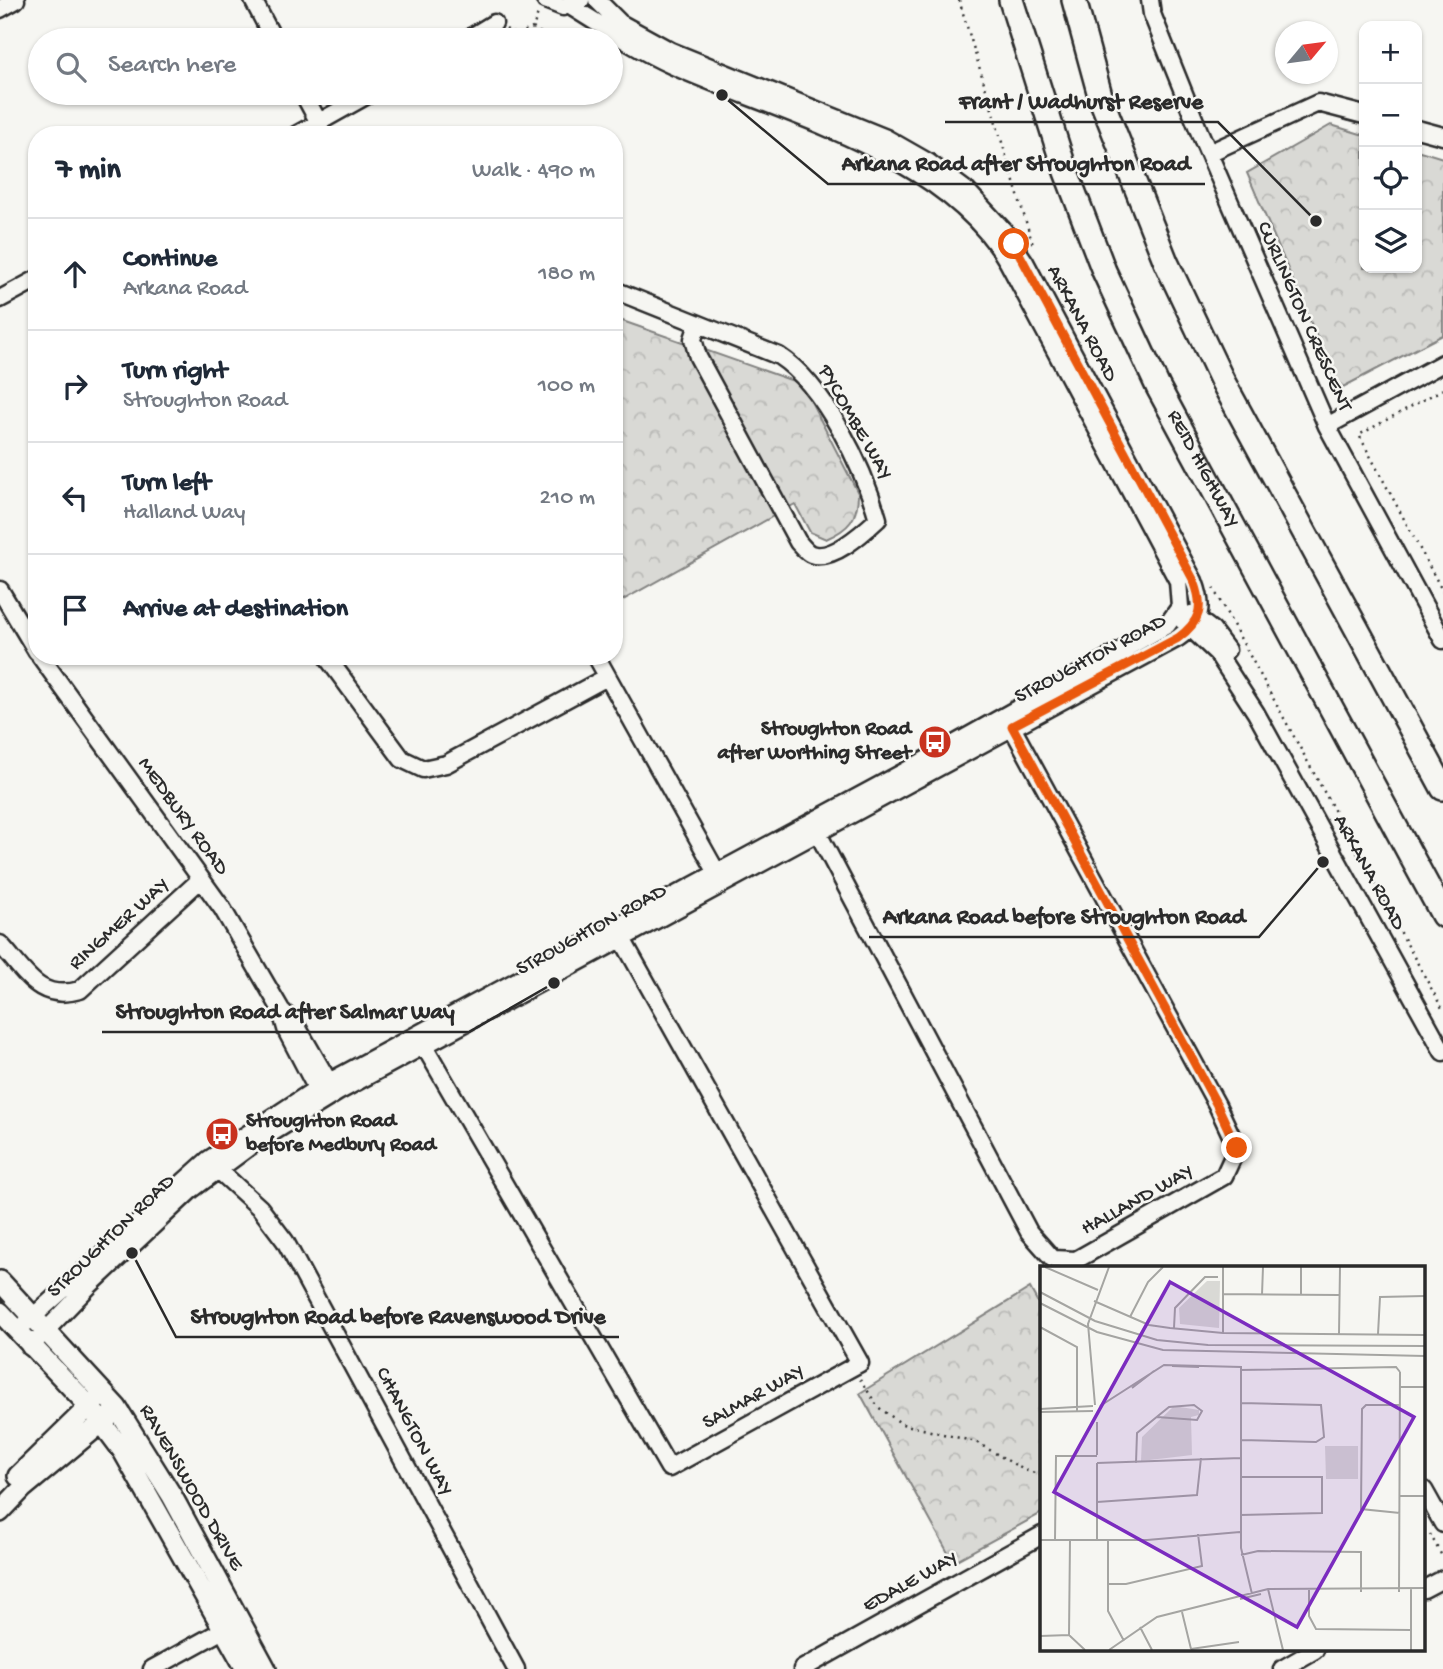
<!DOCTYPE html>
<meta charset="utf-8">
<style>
body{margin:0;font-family:"Gochi Hand",sans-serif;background:#f6f6f7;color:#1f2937}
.controls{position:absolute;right:21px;top:21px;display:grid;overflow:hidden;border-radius:14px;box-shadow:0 2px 5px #0004}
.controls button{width:63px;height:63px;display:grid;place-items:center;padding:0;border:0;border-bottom:2px solid #e0e1e3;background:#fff;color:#1f2937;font:35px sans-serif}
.compass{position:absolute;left:1275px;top:21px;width:63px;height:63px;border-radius:50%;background:#fff;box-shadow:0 2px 5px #0004;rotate:61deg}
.stop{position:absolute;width:21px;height:21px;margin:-16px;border:5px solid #ea580c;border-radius:50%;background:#fff}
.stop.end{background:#ea580c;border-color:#fff;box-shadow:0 2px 7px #0008}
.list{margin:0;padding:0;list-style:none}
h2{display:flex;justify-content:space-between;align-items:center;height:91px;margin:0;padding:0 28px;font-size:30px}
h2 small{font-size:23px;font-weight:400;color:#747a83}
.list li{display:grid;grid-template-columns:46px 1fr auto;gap:21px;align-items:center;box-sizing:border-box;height:112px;padding:0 28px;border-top:2px solid #e0e1e3}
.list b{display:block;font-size:26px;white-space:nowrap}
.list p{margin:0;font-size:23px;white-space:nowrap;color:#747a83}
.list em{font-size:23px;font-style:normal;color:#747a83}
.icon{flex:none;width:38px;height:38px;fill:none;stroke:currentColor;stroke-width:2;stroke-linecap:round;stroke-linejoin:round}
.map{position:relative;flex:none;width:1443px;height:1669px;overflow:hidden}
.search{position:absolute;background:#fff;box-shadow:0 2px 5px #0004;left:28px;top:28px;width:595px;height:77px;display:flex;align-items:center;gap:18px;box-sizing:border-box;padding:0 24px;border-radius:38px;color:#747a83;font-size:26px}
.panel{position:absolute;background:#fff;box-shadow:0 2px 5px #0004;left:28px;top:126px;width:595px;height:539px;border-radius:28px}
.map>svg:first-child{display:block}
</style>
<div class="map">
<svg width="1443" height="1669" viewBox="0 0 1443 1669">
<defs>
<pattern id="park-crowns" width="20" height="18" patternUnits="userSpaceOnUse" patternTransform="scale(1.75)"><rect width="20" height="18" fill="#d9d9d5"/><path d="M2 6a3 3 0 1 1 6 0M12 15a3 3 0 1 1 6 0" fill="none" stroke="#babab7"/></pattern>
</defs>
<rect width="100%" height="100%" fill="#f6f6f2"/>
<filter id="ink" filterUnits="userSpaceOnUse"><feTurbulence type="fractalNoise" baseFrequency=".0143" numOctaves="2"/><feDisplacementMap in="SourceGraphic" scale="14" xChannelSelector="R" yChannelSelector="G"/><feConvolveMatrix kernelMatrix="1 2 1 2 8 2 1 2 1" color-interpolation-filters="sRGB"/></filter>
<g filter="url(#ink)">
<path fill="url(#park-crowns)" stroke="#828280" stroke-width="2" d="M1331 125 1364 135V268H1417V150L1443 158V335L1339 389 1247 173Z
M614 318 802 384 858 493C858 519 849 529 826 539L810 532 795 504 614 605Z
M1030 1288 1042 1310V1513L953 1562 860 1393Z"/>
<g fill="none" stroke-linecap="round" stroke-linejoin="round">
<defs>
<path id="minor" d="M253 0 274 40
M545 0 563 7 581 0
M1150 0 1152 14 1199 131 1327 426 1443 640
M0 9 16 0
M466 40 494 23
M303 93 318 121
M1417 129 1443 136
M296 135 371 93
M1209 153 1318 103 1364 115
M614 290 779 356C825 386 863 467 878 519 864 532 832 562 811 554 806 552 801 545 798 542L698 357 693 339 698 324
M0 299 37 279
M1327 426 1443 363
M0 590 37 652
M1191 614 1212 630 1227 650
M1183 621 1217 653 1256 713 1443 1052
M40 656 222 908 280 1008 287 1032 322 1099
M326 656 402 759 423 769 446 764 607 677
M596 656 721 880
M813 824 1029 1232 1053 1259 1076 1260 1224 1176 1237 1148 1217 1105 1007 718
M0 944C26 972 38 1002 80 990L201 879
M281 1010 296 1025 334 1091
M419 1037 669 1468 860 1363 617 930
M212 1164 260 1208 285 1241 516 1669
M26 1323 208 1160 316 1089 904 772 1167 625 1180 607 1178 581 1008 262C944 152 782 115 671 65 636 49 604 27 570 6
M30 1347 90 1285 191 1190 249 1147 338 1092 1178 638C1202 621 1204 607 1194 581L1025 262 1004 231 967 191 928 162 886 138 671 51 620 23 597 0
M1424 1490 1443 1524
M1424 1589 1443 1579
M152 1669 232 1625
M802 1669 1042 1535
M1282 1669 1315 1650"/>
<path id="major" d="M0 1281 117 1408 172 1496 266 1669
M0 1312 90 1407 123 1451 246 1669
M18 1476 97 1399
M0 1512 23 1488 112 1414"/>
<g id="highway">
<path id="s1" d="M1011 0 1063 164 1104 271 1158 387 1443 915"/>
<path d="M1074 0 1101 99 1166 262 1223 382 1443 788"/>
</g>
</defs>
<use href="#minor" stroke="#2b2b2b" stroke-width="21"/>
<use href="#major" stroke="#2b2b2b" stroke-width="24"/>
<use href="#highway" stroke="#2b2b2b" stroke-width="28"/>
<path stroke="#2b2b2b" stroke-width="2.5" stroke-dasharray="2 5" stroke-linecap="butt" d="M959 0 1033 245
M533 28 552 40
M506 29 516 35 533 28 538 13
M576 40 582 30
M1443 389 1359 435 1443 592
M1213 588 1443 1010
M860 1379 878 1407 902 1424 976 1442 1024 1470 1042 1475
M1430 1534 1443 1558"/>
<use href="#minor" stroke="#f6f6f2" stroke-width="16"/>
<use href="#major" stroke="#f6f6f2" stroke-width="19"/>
<use href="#highway" stroke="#f6f6f2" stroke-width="23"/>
</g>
</g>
<g fill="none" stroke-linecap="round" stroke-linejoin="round" filter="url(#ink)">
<path stroke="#ea580c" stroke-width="9" d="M1014 244 1194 581C1204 607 1201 621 1178 638L1012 726 1217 1105 1237 1148"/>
</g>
<defs>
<symbol id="bus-disc" viewBox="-11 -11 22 22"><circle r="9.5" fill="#c8321e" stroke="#f6f6f2"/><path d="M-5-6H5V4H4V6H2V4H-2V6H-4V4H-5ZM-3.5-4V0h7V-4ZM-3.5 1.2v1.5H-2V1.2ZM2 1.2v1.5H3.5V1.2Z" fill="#fff"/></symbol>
</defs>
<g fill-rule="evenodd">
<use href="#bus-disc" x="916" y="723" width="38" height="38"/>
<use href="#bus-disc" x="203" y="1115" width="38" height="38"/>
</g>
<g text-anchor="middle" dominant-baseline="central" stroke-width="5" stroke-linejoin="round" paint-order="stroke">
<g font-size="21" fill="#2b2b2b" stroke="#f6f6f2">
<text transform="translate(1303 317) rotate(66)">CURLINGTON CRESCENT</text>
<text transform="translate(1081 324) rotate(62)">ARKANA ROAD</text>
<text transform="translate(854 423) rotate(60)">PYCOMBE WAY</text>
<text stroke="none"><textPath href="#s1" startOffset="508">REID HIGHWAY</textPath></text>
<text transform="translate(1091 660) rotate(-28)">STROUGHTON ROAD</text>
<text transform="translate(182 817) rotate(54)">MEDBURY ROAD</text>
<text transform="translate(1368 873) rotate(61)">ARKANA ROAD</text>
<text transform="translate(120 925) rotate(-42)">RINGMER WAY</text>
<text transform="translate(592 931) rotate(-29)">STROUGHTON ROAD</text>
<text transform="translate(1138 1201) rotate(-29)">HALLAND WAY</text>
<text transform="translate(112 1237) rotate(-44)">STROUGHTON ROAD</text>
<text transform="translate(754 1398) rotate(-29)">SALMAR WAY</text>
<text transform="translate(413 1432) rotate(62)">CHANGTON WAY</text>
<text transform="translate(190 1488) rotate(60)">RAVENSWOOD DRIVE</text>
<text transform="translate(911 1583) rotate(-29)">EDALE WAY</text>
</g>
<g font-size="21" font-weight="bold" fill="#2b2b2b" stroke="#f6f6f2" text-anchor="end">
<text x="911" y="730">Stroughton Road<tspan x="911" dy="24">after Worthing Street</tspan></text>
<text x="246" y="1122" text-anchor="start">Stroughton Road<tspan x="246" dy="24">before Medbury Road</tspan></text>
</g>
</g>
<g transform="translate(1040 1266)">
<rect width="385" height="385" fill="#f6f6f2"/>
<path d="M167 15H180L179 62 140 58 139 42ZM134 140 159 144V149L151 151 152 189 101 195 102 171ZM285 180H318V213H286Z" fill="#d9d9d5"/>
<path fill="none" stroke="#a5a5a2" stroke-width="2" d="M5 1 58 24M0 26 55 55 117 74 168 79 385 80M183 28 299 29M222 29 223 1M261 29V1M54 35 109 59 130 62 183 67 385 69M0 37 57 66 123 84 385 90M90 51 108 16 123 1M0 61 37 81V146M134 62 135 42 165 11H178M183 67V1M299 68 300 1M338 68 340 31 385 30M132 100 159 101M200 104 356 101 360 106M360 121H385M92 122 114 105M55 139 48 58 69 1M60 140 124 99 201 101V282L212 328M0 143 53 140M0 146 53 145M57 156V189M201 174 276 176 284 171 281 139 201 137M57 197 201 192M96 197 97 167 129 141 154 139 162 145 157 154 117 151M360 230H385M57 236 157 229 161 192M360 247 321 243 322 143 326 139H360M200 249 282 247V211H201M57 273V197M68 273V345L84 375M0 274H107L200 266M15 274 16 190H57M201 289 218 285 321 286V326M68 318H86L162 300 158 268M269 322V350L276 363 371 364M371 322V384M228 323 243 384M359 326 360 106M200 333 221 328M142 346 151 383M100 361 112 384M29 369 30 274M0 370 29 369 45 384M151 383 199 376M69 384 117 351 228 323 385 322"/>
<path fill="#7b2cbf" fill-opacity="0.15" stroke="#7b2cbf" stroke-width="3.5" d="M130 16 374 151 257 361 14 226Z"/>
<rect width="385" height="385" fill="none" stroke="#2b2b2b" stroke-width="3.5"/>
</g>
<path fill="none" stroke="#2b2b2b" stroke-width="2.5" d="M1316 221L1218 122H945M722 95L828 184H1205M1323 862L1259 937H869M554 983L469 1032H102M132 1253L176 1337H619"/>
<g fill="#2b2b2b" stroke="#f6f6f2" stroke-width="2.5">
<circle cx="1316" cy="221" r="7"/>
<circle cx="722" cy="95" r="7"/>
<circle cx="1323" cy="862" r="7"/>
<circle cx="554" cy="983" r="7"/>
<circle cx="132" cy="1253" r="7"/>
</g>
<g font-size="23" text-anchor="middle" font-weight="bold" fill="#2b2b2b" stroke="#f6f6f2" stroke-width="5" stroke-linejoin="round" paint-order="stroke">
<text x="1081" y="108">Frant / Wadhurst Reserve</text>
<text x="1016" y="170">Arkana Road after Stroughton Road</text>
<text x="1064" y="923">Arkana Road before Stroughton Road</text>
<text x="285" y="1018">Stroughton Road after Salmar Way</text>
<text x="398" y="1323">Stroughton Road before Ravenswood Drive</text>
</g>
</svg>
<div class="controls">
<button>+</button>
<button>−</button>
<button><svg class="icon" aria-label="locate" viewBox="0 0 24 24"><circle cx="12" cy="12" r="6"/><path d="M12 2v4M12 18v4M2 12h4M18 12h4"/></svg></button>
<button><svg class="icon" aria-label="layers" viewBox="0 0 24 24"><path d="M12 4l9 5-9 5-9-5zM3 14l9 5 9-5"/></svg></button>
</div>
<svg class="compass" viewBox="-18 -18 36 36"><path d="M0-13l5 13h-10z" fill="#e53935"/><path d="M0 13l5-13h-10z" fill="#747a83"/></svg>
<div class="stop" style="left:1014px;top:244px"></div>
<div class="stop end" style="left:1237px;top:1148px"></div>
<div class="search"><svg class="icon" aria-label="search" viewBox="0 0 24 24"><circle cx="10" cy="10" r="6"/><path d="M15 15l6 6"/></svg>Search here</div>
<section class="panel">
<h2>7 min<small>Walk · 490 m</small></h2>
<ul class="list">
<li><svg class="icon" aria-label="ahead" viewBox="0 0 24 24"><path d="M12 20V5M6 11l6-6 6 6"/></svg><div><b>Continue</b><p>Arkana Road</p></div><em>180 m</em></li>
<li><svg class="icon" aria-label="right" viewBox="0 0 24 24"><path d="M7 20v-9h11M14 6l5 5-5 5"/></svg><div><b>Turn right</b><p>Stroughton Road</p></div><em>100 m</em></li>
<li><svg class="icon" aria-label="left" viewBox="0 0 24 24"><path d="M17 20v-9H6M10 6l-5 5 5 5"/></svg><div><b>Turn left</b><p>Halland Way</p></div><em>210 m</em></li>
<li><svg class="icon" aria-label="arrive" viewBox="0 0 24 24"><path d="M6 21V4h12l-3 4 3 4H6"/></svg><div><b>Arrive at destination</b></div></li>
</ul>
</section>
</div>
